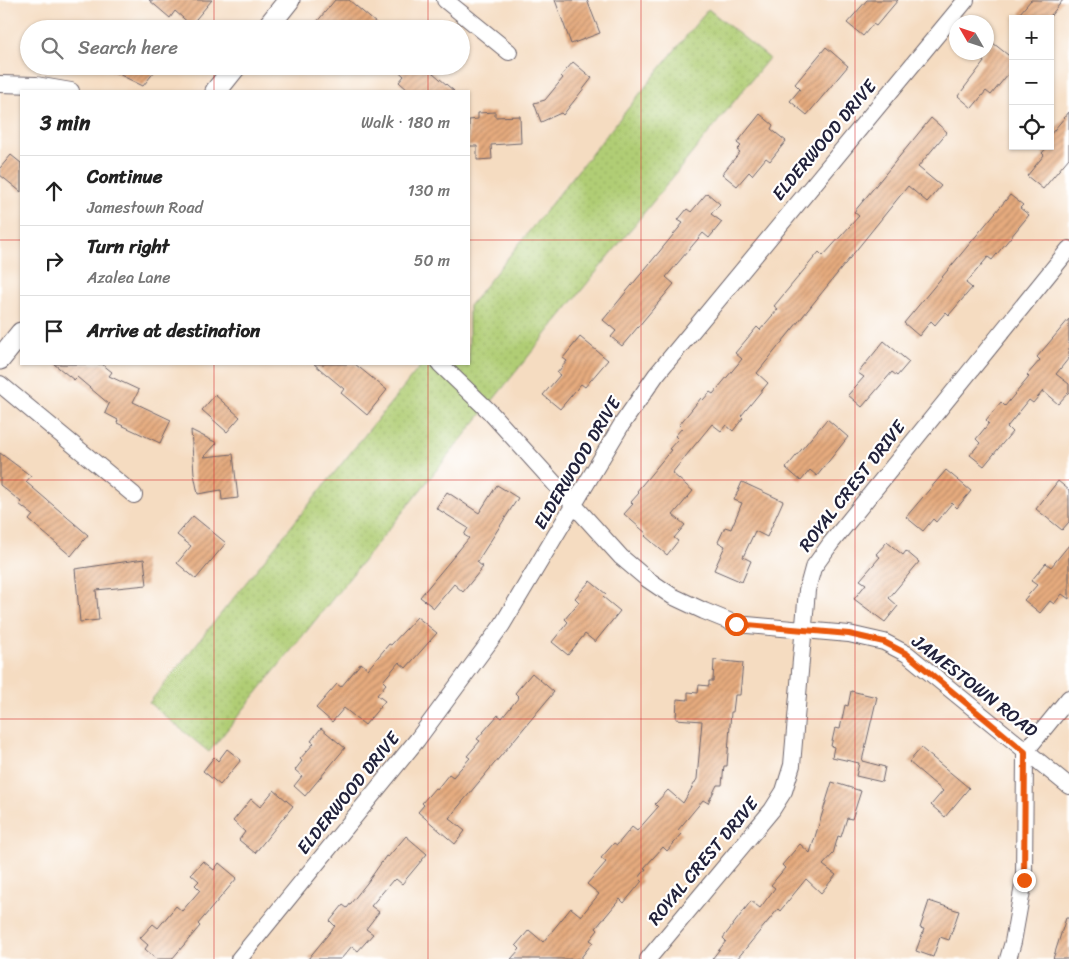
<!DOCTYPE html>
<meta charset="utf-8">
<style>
body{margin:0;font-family:Sriracha,sans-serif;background:#f2f2f2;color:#222}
.controls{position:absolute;right:15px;top:15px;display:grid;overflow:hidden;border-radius:0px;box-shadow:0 1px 4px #0004}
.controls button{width:45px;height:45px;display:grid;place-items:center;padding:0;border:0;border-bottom:1px solid #e0e0e0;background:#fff;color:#222;font:25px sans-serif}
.compass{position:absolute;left:949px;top:15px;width:45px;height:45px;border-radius:50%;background:#fff;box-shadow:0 1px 4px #0004;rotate:309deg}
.stop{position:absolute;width:15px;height:15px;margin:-11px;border:4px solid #ea580c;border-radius:50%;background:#fff}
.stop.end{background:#ea580c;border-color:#fff;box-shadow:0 1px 5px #0008}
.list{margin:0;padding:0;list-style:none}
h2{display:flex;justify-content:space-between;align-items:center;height:65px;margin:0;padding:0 20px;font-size:21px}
h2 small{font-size:16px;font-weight:400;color:#767676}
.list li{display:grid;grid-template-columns:32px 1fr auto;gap:15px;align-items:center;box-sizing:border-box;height:70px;padding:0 20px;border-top:1px solid #e0e0e0}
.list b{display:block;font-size:19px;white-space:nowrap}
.list p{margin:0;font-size:16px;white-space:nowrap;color:#767676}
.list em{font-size:16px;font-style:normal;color:#767676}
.icon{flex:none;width:28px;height:28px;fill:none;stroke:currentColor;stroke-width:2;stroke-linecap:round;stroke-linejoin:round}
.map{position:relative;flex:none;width:1069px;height:959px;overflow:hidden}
.search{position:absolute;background:#fff;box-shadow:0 1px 4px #0004;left:20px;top:20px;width:450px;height:55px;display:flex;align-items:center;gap:12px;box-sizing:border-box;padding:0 18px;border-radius:28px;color:#767676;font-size:19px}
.panel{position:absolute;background:#fff;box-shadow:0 1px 4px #0004;left:20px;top:90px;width:450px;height:275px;border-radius:0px}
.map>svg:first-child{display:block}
</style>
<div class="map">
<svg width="1069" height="959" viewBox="0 0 1069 959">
<defs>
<pattern id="grass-dots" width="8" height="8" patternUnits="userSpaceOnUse" patternTransform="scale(1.25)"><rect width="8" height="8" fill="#b0cd74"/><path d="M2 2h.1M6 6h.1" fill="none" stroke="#97b065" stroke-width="1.8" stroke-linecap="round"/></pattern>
<pattern id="building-hatch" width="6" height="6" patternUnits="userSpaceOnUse" patternTransform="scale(1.25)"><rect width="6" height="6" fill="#e6ab7e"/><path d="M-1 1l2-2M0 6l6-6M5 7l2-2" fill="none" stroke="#ba8b68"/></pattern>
</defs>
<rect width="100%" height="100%" fill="#fff"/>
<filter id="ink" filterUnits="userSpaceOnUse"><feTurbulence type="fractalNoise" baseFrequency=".02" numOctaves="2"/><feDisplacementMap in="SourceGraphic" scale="10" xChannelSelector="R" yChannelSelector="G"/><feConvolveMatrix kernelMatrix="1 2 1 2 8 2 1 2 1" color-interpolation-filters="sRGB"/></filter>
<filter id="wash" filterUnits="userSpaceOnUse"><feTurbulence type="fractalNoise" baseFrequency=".0096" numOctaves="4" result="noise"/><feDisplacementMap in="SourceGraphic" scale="20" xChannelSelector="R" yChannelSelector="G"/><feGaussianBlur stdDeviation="1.12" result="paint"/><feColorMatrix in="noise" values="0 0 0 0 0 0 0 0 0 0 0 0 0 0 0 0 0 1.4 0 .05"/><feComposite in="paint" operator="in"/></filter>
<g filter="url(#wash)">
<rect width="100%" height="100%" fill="#f5dcc1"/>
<path fill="url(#grass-dots)" stroke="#697858" d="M708 9 769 58 209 752 149 703 422 364H469V306Z"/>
<g id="blocks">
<path fill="url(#building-hatch)" d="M149 0H212L191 25 175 11 170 18Z
M335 0H349L383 29H311Z
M555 0H587L600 33 571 44Z
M867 0H898L876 26 873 24 863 36 847 23Z
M1031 0H1063L1048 19H1026L1020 13Z
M993 43 1013 59V68L991 95 986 91 972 108 958 96 984 62 981 58Z
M826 47 848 66 807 115 790 101 800 89 795 84Z
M573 62 592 78 563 115 561 113 541 122 534 103 545 100 563 78 561 76Z
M102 66H159L143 86Z
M393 66H425L454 91H409L399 82 404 76Z
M495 112V117L520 116 521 143 491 145 492 159 477 160V146H469V120L478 119V113Z
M1069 112V158L1043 189 1027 176 1044 155 1042 153 1048 146H1050V135Z
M760 114 773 125 771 129 786 141 770 161 766 158 752 175 749 172 737 186 722 174 740 152 737 150 741 146 737 143Z
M931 118 947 132 918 167 941 186 927 202 908 186 757 373 768 383 741 416 743 418 733 431 726 425 721 431 712 424 672 473 693 491 673 515 685 525 674 538 678 541 667 555 645 536 647 534 624 514 633 504 631 502 639 493 637 491 671 450 669 449 678 439 675 436 682 428 679 425 701 398 703 400 710 392 713 394 742 359 735 353 757 327 760 330 778 309 774 306 819 252 823 256 859 216 854 212Z
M11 155 21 163V192L0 175V168Z
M707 193 720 204 711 214 722 222 709 238 703 233 666 277 674 284 622 346 611 337 616 331 603 320 683 223 678 220 687 209 691 212Z
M1010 195 1023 205 1020 208 1029 215 992 260 988 257 966 283 972 288 949 315 946 312 935 325 931 321 919 336 904 323Z
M1069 319V358L1056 374 1069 384V392L1058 404 1043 391 1033 403 1029 400 1007 427 1012 432 984 466 970 455 980 443 976 439 989 423 986 420 1001 402 1005 406 1029 377 1027 375 1040 360 1037 357Z
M580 337 608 360 585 387 581 384 560 409 543 395 560 375 557 373 567 361 563 358Z
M884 341 909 362 897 376 892 372 862 407 848 395 864 377 858 373Z
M54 364H102L112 372 109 376 139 390 133 402 171 420 160 443 117 423 118 420 105 413 109 404 77 377 74 380Z
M314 364H355L387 390 367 415 341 393 344 389Z
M215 395 240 417 227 432 202 410Z
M827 419 848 437 817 476 810 470 801 481 786 468Z
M191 430 217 443 204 457 233 454 238 498 222 500 221 490 198 494 194 474Z
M0 453 31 476 26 482 88 535 71 556 29 520 33 515 19 504 21 502 0 485Z
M946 470 971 491 957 508 952 503 936 522 933 519 923 531 906 517Z
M1058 481 1069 490V522L1062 530 1036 509Z
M742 482 783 501 767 537 755 531 743 557 751 561 742 582 714 570 725 546 718 542 725 527 731 529 742 503 734 500Z
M497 485 518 498 477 562 483 567 463 592 454 584 434 608 420 597 469 538 464 535 468 528 436 508 447 492 479 513Z
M193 516 226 543 196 579 177 563 191 546 177 535Z
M887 542 903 555 906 551 919 562 889 598 898 606 885 622 854 599 866 584 860 580 880 557 876 554Z
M1069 545V599L1062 594 1054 604 1050 601 1040 613 1024 600 1037 585 1031 581 1046 563 1051 567Z
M144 559 147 585 96 590 99 620 80 622 75 569Z
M590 581 606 594 603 597 620 611 595 642 585 634 568 655 552 642 568 622 565 619 579 602 575 598Z
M417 617 437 633 406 668 399 662 383 681 386 684 377 695 385 701 365 725 344 708 332 722 316 708 337 684 341 687 361 663 368 669 389 644 391 645Z
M714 660 743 663 740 695H735L733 712H731L727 766H724L722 785H717L708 803 703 800 678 830 682 834 667 851 663 847 644 868 646 869 639 878 642 881 624 903 620 899 596 928 598 930 590 940 593 942 580 959H511L520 949 516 945 529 930 543 942 571 908 581 916 599 894 587 884 606 862 601 858 614 843 617 845 632 827 637 831 658 807 655 804 668 790 683 803 697 779 702 721 676 719 677 699 688 700V692L698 693 699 685 709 686V681H713Z
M532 673 554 692 449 818 465 831 455 844 418 812 424 805 422 803 435 788 437 789 449 774 453 777 470 758 467 756 480 741 477 739 498 715 502 718 519 697 515 693Z
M851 691 877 697 862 761 885 767 882 782 856 776 859 763 832 757 834 747 831 746 835 728 840 729 845 705 848 706Z
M321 728 345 748 305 796 294 786 302 776 295 770 302 761 300 759 314 743 311 741Z
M921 748 969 788 945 817 931 805 943 791 909 762Z
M227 749 241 760 220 785 203 771 214 757 218 761Z
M832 782 861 791 852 819 847 818 841 837 838 836 833 854 823 865 836 875 821 893 806 879 780 911 778 909 737 959H712L726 941 723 938 751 901 760 908 775 888 771 885 785 868 782 865 800 844 810 853Z
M274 790 293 806 255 853 239 840 245 832 233 821 251 799 260 807Z
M406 836 427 854 402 884 396 879 394 881 393 880 371 906 379 912 366 929 373 934 358 951 352 946 341 959H308L335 926 330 921 343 905 347 908 367 883 386 856 388 857Z
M203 861 214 870 219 863 237 878 198 924 200 926 172 959H156L145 949 148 945 140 938 153 924 158 928 176 906 182 911 200 890 195 885 199 881 191 874Z
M929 901 959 911 949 940 940 937 933 957 916 951 924 929 920 928Z
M1066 918H1069V959H1053Z"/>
</g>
</g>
<g filter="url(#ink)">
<use href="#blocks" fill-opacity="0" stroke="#6c636a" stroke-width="1"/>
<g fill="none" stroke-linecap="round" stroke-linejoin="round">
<defs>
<path id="minor" d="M445 0 509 52
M0 84 36 85 71 91
M440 364 489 411 621 557 647 579 672 596 704 611 736 624 849 634 884 642 907 654 1069 786
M0 384 134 495
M239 959 417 740 502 625 622 424 656 375 966 0
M648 959 772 810 784 791 792 765 807 590 813 568 831 543 1069 249
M1008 959 1013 942 1024 880 1025 752 1069 698"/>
<path id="tertiary" d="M266 29 289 0
M216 91 236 66
M0 359 21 333"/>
</defs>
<use href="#minor" stroke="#6c636a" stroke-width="18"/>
<use href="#tertiary" stroke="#6c636a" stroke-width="23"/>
<use href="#minor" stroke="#fff" stroke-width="16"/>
<use href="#tertiary" stroke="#fff" stroke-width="21"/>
</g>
</g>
<g fill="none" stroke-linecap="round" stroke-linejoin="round" filter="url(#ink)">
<path stroke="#ea580c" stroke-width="6" d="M736 624 849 634 884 642 907 654 1025 752 1024 880"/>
</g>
<path fill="none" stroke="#d62828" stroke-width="1" stroke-opacity="0.55" d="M214 0V29M428 0V29M641 0V959M855 0V959M214 66V91M428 66V91M0 240H21M469 240H1069M214 364V959M428 364V959M0 480H1069M0 719H1069"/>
<g text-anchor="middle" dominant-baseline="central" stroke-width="4.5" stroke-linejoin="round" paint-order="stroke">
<g font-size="18" fill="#22223b" stroke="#fff">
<text transform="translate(824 140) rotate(-50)">ELDERWOOD DRIVE</text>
<text transform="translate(577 463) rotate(-59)">ELDERWOOD DRIVE</text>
<text transform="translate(852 486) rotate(-52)">ROYAL CREST DRIVE</text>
<text transform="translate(975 686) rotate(38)">JAMESTOWN ROAD</text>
<text transform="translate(348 793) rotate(-51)">ELDERWOOD DRIVE</text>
<text transform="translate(703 861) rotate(-50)">ROYAL CREST DRIVE</text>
</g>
</g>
</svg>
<div class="controls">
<button>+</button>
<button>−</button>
<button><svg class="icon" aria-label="locate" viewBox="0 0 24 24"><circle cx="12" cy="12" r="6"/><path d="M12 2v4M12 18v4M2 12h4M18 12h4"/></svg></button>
</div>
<svg class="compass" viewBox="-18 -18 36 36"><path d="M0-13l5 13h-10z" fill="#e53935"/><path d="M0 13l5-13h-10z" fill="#767676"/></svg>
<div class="stop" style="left:736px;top:624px"></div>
<div class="stop end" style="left:1024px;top:880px"></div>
<div class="search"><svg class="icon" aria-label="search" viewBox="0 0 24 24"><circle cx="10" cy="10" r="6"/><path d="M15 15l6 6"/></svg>Search here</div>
<section class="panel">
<h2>3 min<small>Walk · 180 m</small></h2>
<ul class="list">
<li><svg class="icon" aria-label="ahead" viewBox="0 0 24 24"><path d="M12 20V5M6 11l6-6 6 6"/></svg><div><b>Continue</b><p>Jamestown Road</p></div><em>130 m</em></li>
<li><svg class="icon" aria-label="right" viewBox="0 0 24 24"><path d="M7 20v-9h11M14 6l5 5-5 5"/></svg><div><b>Turn right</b><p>Azalea Lane</p></div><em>50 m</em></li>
<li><svg class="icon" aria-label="arrive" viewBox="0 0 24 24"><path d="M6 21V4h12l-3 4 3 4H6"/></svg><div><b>Arrive at destination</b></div></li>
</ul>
</section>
</div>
